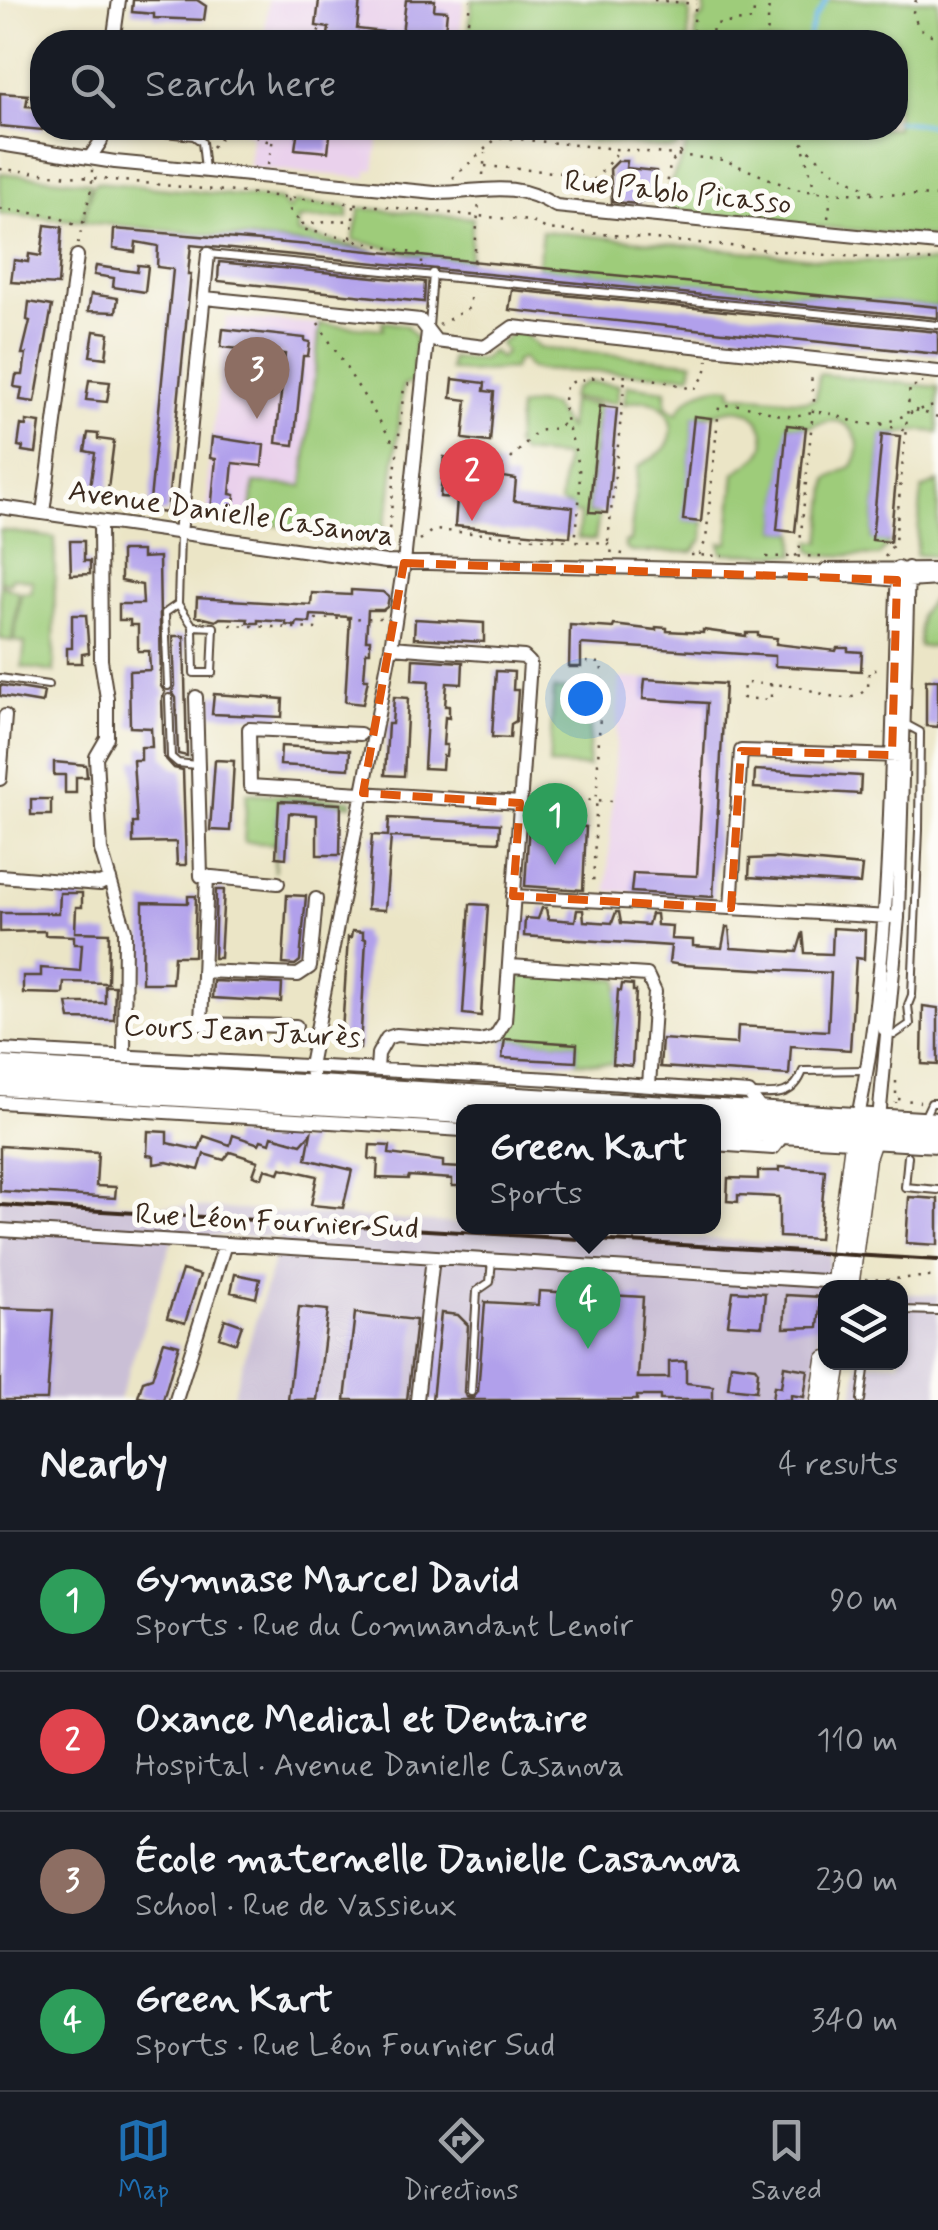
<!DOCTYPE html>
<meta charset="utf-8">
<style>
body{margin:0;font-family:Mynerve,sans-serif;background:#242831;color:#f1f3f6}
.controls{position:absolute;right:30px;bottom:30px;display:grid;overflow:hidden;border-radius:20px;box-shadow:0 2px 8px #0004}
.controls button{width:90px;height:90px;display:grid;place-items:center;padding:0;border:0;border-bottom:2px solid #363941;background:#171b24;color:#f1f3f6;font:50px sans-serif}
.you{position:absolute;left:585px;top:698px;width:35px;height:35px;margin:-25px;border:8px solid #fff;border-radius:50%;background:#1a73e8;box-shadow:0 0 0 15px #1a73e833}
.badge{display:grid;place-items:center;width:65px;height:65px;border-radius:50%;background:#1f6fb2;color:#fff;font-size:32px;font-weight:700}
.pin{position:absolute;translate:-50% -82px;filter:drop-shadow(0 2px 5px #0008)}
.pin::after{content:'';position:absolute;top:52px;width:35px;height:30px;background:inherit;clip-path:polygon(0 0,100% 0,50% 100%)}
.popup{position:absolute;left:456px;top:1104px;width:265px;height:130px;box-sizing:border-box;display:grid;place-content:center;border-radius:20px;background:#171b24;filter:drop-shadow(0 2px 8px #0005);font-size:32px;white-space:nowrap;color:#9ea1a6}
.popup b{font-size:38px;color:#f1f3f6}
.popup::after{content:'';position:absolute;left:50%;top:100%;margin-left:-20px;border:20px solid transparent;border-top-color:#171b24}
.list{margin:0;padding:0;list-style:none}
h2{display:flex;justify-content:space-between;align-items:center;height:130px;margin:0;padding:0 40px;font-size:42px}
h2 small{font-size:32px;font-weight:400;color:#9ea1a6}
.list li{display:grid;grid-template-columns:65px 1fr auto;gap:30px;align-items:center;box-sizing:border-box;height:140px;padding:0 40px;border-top:2px solid #363941}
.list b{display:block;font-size:38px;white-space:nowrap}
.list p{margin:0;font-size:32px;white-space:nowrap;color:#9ea1a6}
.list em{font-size:32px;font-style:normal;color:#9ea1a6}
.icon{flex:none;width:55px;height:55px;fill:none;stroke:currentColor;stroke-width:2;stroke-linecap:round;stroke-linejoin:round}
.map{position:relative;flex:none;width:938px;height:1400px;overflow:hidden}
.search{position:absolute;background:#171b24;box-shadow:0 2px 8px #0004;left:30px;right:30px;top:30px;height:110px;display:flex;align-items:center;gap:25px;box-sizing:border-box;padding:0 35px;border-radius:40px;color:#9ea1a6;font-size:38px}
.sheet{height:690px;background:#171b24}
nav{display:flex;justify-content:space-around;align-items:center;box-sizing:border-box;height:140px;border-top:2px solid #363941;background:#171b24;font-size:28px;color:#9ea1a6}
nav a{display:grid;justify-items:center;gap:5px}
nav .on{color:#1f6fb2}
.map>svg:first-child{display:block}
</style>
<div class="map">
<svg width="938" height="1400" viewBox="0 0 938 1400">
<rect width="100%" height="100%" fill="#fdfcf7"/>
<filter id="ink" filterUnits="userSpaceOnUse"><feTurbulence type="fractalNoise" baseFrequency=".01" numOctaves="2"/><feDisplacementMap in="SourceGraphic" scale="20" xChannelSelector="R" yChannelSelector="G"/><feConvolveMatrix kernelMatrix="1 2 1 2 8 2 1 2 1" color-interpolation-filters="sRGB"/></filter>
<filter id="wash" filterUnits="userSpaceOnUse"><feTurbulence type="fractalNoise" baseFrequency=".0048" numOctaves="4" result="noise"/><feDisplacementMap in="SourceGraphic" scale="40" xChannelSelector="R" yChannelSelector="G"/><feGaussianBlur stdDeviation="2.25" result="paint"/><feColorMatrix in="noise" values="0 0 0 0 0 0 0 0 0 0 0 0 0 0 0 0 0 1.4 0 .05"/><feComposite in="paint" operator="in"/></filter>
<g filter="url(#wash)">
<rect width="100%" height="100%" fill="#ebe5c6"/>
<path fill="#ead1ec" d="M268 0H464L459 42H264Z
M261 128H380L374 170H368L366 178 249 167 251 135 241 130Z
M226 318 320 324 303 486 254 483 250 522 208 516V473Z
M620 678 725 684 713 897 607 891Z"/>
<path fill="#cabfd6" d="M0 1195 831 1247 811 1400H274L233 1395 281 1237 174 1235 119 1400H0Z
M901 1293 938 1295V1400H853L858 1363 900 1362Z"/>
<path fill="#9ecc7a" stroke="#6c7b4c" stroke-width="2.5" d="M472 0H598L687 9 690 14 688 42H468Z
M705 0H938V238L672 213C662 194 673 175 682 160 687 151 686 137 687 128H896V42H695L697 21 704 16Z
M461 128H680L678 146 673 149Z
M0 173 90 182 88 202 81 221 0 214Z
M97 182 280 200 288 210 294 202 348 207V218L298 219 297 233 375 251 83 222 93 185Z
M360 208 473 218 469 261 428 257 353 240Z
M542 231 841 261 938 262V307L538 268Z
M382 321 407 326 416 338 412 382 403 386 390 503 380 538 250 522 254 483 303 486 320 324 383 329Z
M518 329 539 348 693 362 691 375 537 370 529 368 522 358 516 362 513 369 470 372 450 370 451 358 482 360 492 351 500 358 506 352 499 344Z
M819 374 938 387V433C921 427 902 435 882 435L872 539 890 542 879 556 820 555 811 551V541L821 542 828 479 852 466C858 456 861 446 855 435 844 416 829 420 812 426 805 428 796 426 788 425L777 530 795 532V555L722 553 720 543H728L735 473C743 467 754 461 760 454 772 438 759 412 741 410 725 407 715 418 694 416L684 520 704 522 703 538 693 552H631L625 548V542L630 541 638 467C647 460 659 456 665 448 678 432 670 406 649 401 641 400 632 402 624 404L627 385 666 390V407L677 414C686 394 710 384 732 387L731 394 806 401 816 398Z
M586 382 619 385 617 403 570 398 574 389Z
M571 401 598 405 588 513 599 515 595 540 578 538 580 514 572 513V507L560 503 565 457 521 453 515 445 519 407 534 404 552 406 568 429Z
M938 482V556L916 555 922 489Z
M0 530 55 538 54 672 22 667 25 643 14 641 21 592 31 593 33 581 12 577 10 583 0 581Z
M0 584 19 592 12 641 0 639Z
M938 591V647L919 646 920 615Z
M554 689 592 692 588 767 549 765Z
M247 793 352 800V805L279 800 274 873 275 844 244 842Z
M528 973 619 979 613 1064 576 1062 577 1044 503 1039 515 1019 518 980Z"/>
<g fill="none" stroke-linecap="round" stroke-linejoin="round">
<path stroke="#71bbea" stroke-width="4" d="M807 42 814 19 827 0
M896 121 938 126"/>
</g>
<g id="blocks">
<path fill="#b1a0eb" d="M133 0H197L206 6 204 20 154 18V14L132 12Z
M319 0H360L357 29 402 34 406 0H435L434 10 447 11 444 42H327L329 28 316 26Z
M0 93 28 95 26 106 42 107V130L0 126Z
M298 128H331L328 152 295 149Z
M618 161H627L626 168 656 171 654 201 640 200 639 204 612 202 610 169Z
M45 225 62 227 58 285 11 282 14 260 28 262 29 254 41 256Z
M114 229 309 245 938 307V318L191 245 188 274H191L167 513 149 511 173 269 157 267 158 246 136 242 135 252 113 249Z
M219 262 425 282 424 302 218 281Z
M138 265 148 266 145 292 113 287 114 278 94 275 96 266 137 272Z
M512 290 938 332V354L509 310Z
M91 294 118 298 116 312 88 311Z
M29 302 52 306 35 402 20 400 22 388 14 387 16 375H23L26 354H22L30 321 27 320Z
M223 329 305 338V341L310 342 308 356H303L294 445 276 443 285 354 221 347Z
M94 331 109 333 106 358 90 356Z
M453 379 485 383 484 391 494 392 490 442 463 439 467 400 451 398Z
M89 380 110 382 107 402 86 400Z
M600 406 617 408 607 513 589 512Z
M694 416 711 418 701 522 683 520Z
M26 421 40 423 36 453 22 451 23 447 18 446 21 425 26 426Z
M787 425 806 427 795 532 777 530Z
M88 433 98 434V439L114 441 107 497 89 494 95 453 85 451Z
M882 434 900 436 890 542 872 540Z
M212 437 264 445 262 466 233 463 230 494 235 495 233 513 211 511 216 459 210 458Z
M444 457 502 465 503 477 516 479 514 501 573 507 570 537 455 526 457 498 440 497Z
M70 541H84V561H90V574L71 575Z
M121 551H142V558L159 557 161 686 165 692 162 698 164 757 174 768 183 770 186 865H177L176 842 133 843V823H137L133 760H141V747H152L151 728 130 727 129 671 150 670 149 651H138V625H130V620H119V604H143L142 585 121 581Z
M351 590 383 592 389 597 387 607 383 610H368L366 640H370V652H366L364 679H368L363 704 345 702 350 617 311 615 310 623 297 622 296 626 286 625V622L258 620V623H247L248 619 220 618 216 621 196 616 197 598 311 605 312 593 351 595Z
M72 615H86L89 653 82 654V663H67V648H72Z
M415 619 484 623V642L414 638Z
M570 625 613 628 614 625 656 630V627L667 628V631L703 633V630L746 636V633H758V636L777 638 776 644 836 651 837 648H848V651L862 652 861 671 775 666V656L581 644V667H569Z
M173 636H184L187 756 178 754 176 698 172 692 175 686Z
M413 659 463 662 462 684 447 683 445 706H449V718L445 717 443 745H447L446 756H443L442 769 424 768 429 681 412 680Z
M496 671 514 672 513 690H518L516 721 511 724 510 738 492 737Z
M645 679 725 684 713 897 631 892 633 873 697 876 707 703 643 699Z
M926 680H938V727L926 726Z
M0 685 44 692 42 703 0 696Z
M214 694 283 699 282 717 212 714Z
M394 697 408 698 404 776 385 775 388 724H392Z
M281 746 350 750 349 769 280 765Z
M215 760 234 761 230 831 210 830Z
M54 762 86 765 87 777H76V793H65V775H54Z
M755 770 861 776 860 794 754 788Z
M31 799H51V815H31Z
M279 801 341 804 340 855H317V815L289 813 286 858 276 857Z
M389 818 500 824 499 842 391 837 385 910 367 909 372 835 388 836Z
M529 823 586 827 583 890 525 886Z
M774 858 862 866 860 884 749 877 750 859Z
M216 890H224L220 958H214Z
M60 893H82V907H76L75 932 109 933 108 983 64 982 63 994 23 993V976H41V968L80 971 82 944H74V936L45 935V931L0 932V913H59Z
M287 895 306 896 300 961 295 965 283 964Z
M188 896H196L194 956H174L172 983H142L143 902 188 903Z
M470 904 488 905 481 1016 463 1014Z
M542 908H546L548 919 575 921 577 910H583L584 921 612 923 616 912H619L621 923 648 925 651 914H656L657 925 672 926 671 939 693 940V946L722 948 726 927H729L731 948 797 952 803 932 805 953 832 954 833 928 865 930 864 959 856 958 850 1050 791 1046 789 1075 660 1067 662 1039 737 1044 738 1026 828 1031 831 973 682 965 669 963 671 946 524 936 525 918 538 919Z
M352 931 363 932V938L366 939 360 1049 341 1048 348 937 351 938Z
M213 981 282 984 281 1002 212 998Z
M622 984 633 985V991H636L632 1066 613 1064 618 990 621 991Z
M105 986H115L114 1020 70 1019 67 1003H105Z
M923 1006 938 1008V1065L922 1064Z
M505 1039 577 1044 576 1062 502 1058Z
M148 1131 167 1132V1143L199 1150 204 1136 230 1145 233 1135 259 1144 261 1140 270 1143 272 1136 301 1144 311 1133 306 1159 352 1170 343 1208 311 1205 317 1176 281 1168 279 1173 265 1169 262 1178 253 1175 258 1161 230 1152 224 1160 204 1154 199 1170 167 1162 154 1164V1156L147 1155Z
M370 1145 390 1146 389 1154 443 1161V1167L463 1168V1186H452V1179L409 1176 408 1179 377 1178 378 1160 369 1159Z
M0 1146 98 1152 96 1186 116 1187 115 1198 0 1191Z
M779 1167 825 1170 819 1239 779 1237V1197L738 1195V1202L727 1201 728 1178 758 1179V1171H779Z
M909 1197 938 1199V1245L906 1243Z
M182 1270 200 1275 185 1323 167 1318Z
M235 1274 260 1279 256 1298 231 1292Z
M539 1291 643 1297 638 1378H669V1362L686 1361V1383L713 1386V1400H660V1396H637V1400H432L441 1313 458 1315 468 1325 464 1392 466 1397 473 1398 478 1392 485 1302 538 1305Z
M733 1291 765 1293 762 1326 728 1324Z
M786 1295 821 1297 818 1327 784 1328Z
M299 1307 328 1310 317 1400H288Z
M0 1308 53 1310 47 1400H0Z
M355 1313 416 1320 407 1400H345Z
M225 1319 242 1325 236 1343 219 1337Z
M164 1341 179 1345 163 1400 138 1397 143 1381 152 1378Z
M731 1364 755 1367 758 1371 756 1391 728 1388Z
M784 1366 808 1370 804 1397 791 1395V1400H772L774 1386 781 1387Z"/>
</g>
</g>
<g filter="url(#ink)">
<use href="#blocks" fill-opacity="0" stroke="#554637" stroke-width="2.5"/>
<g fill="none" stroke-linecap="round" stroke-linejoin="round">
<defs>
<path id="service" d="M115 128 194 136 202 142 205 170
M209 254 938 325
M429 327 433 273
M178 604 193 626 194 673H212L214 627 193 626
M0 678 48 685
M168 686 165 613 178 604 180 535
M169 698 171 757 178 763 196 765
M884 971 880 1025 882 1031 894 1035 910 1024 908 1005 912 995 919 830 920 732 905 724
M753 1094C777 1095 794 1096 803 1071L867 1070
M924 1118 931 1103H938
M908 1156 905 1187 938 1190
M900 1310 938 1311
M471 1392 477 1291 490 1282 492 1260
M861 1400 866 1362"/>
<path id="minor" d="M113 42 119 0
M0 144 115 162 435 193C484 193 510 178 556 206L938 244
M91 156 101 141 102 128
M205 298 420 320 436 341 485 347 513 327 938 372
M0 507 386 562 815 572 908 581 938 579
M43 513 77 256
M100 522 101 660 107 698V738L96 757 101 850 125 930 124 1057
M180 534 208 254
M826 570 938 569
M196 697 201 876 278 883
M360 734 249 729 250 786 520 803
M0 779 5 716
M0 876 100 884 110 879
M207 876 201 1024 296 1026
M513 896 890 917
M731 908 741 751 900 756
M510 966 647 975 655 992 649 1086
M203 971 298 975 310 967 316 899
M0 1050 552 1079 749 1093 763 1113
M377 1069 378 1054 387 1038 396 1035 480 1041 495 1037 505 1021 530 663 524 657 391 647
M312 1074 310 1066 391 647 404 563 428 331
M0 1102 463 1130
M858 1117C895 937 890 751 898 568
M879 1119 898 918 908 568
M713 1144 773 1148 785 1133
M0 1230 841 1282
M176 1400 225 1244
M417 1400 433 1257"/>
<path id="tertiary" d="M835 1288 856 1128
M849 1288 866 1158 876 1129
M820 1400 826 1360
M832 1400 838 1362"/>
<path id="primary" d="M0 1067 938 1123
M0 1085 463 1113
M713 1129 938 1142"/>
</defs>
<use href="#service" stroke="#554637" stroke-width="10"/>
<use href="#minor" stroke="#554637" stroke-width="16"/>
<use href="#tertiary" stroke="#554637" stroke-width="21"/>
<use href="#primary" stroke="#554637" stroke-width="24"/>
<path stroke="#554637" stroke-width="2.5" stroke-dasharray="2.5 8" stroke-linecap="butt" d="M654 0 696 4
M916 0 913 12 918 27 938 39
M314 42 320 29
M466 42 470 0
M692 42 696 0
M711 42 713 26 716 24 753 20 755 0
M767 42 769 0
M215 128 232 129 270 142
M457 128V133L496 137
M787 128 829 169 877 194
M212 147 221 137 223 129
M804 150 815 191
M268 165 275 128
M485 166 576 174 592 182
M0 169 530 221 547 229 826 255 938 261
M483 175 485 153
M453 178 498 137 724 160 794 189 815 192 938 196
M578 194 598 176 620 149
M288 199 290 210 300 222
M665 202 670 164 680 153 683 128
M354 206 353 220 302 224V229L422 255V264
M0 209 56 216 79 227
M828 218 831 197
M351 238 353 221
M78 244 92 185V169
M474 261 479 202
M318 323 396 447
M439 325 469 308 471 291
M915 410 938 417
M881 424 906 431
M511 459 537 431 557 428 565 422
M420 540 433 530 573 541
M608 541 625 378
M387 550 404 387 411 383
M623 554 608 551V543L575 541C578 517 581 494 579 469 576 440 557 414 567 384 606 370 655 376 694 390L705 375 708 360
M691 555 723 556
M699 555 706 540 719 407C743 399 765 414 788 416 798 417 808 411 819 412 839 413 856 427 879 424 900 420 916 407 938 406
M795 556 799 554 814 400 811 376
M766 557 823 556
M885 557 895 542 910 386H922V382
M230 625 315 629 316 619 384 618
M586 662 602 663 593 887
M771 684V700L743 698 744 683C760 684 776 684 792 686 816 688 848 711 868 687L869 670H884
M536 797 612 801
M896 1081V1103
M898 1099 920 1102
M865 1279C890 1281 913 1276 938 1277"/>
<use href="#service" stroke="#fff" stroke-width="6"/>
<use href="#minor" stroke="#fff" stroke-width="12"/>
<use href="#tertiary" stroke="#fff" stroke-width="18"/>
<use href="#primary" stroke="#fff" stroke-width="20"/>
<path stroke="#3b2a1e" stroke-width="4" d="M0 1205 938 1260"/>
<path stroke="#554637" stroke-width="2.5" stroke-dasharray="2.5 8" stroke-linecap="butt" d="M471 284 474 261"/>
</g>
</g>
<path fill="none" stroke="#df570d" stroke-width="8" stroke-dasharray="20 12" stroke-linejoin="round" d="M404 563 897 580 892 755 741 751 731 908 513 896 520 803 363 793Z"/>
<g text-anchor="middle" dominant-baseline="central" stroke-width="10" stroke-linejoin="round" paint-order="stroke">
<g font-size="30" fill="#3b2a1e" stroke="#fdfcf7">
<text transform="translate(678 193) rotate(6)">Rue Pablo Picasso</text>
<text transform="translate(231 514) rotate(8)">Avenue Danielle Casanova</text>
<text transform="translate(242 1032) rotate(3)">Cours Jean Jaurès</text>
<text transform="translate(277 1222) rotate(3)">Rue Léon Fournier Sud</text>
</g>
</g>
</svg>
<div class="controls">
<button><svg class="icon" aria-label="layers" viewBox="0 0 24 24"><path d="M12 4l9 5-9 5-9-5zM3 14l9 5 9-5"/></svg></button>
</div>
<div class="you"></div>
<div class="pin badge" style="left:555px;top:865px;background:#2e9e5b">1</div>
<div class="pin badge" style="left:472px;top:521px;background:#e0444e">2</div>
<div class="pin badge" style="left:257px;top:419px;background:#8d6e63">3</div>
<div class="pin badge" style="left:588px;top:1349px;background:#2e9e5b">4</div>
<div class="popup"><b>Green Kart</b>Sports</div>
<div class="search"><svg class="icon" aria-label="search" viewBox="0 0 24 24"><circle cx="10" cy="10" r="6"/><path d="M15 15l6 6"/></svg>Search here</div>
</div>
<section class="sheet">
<h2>Nearby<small>4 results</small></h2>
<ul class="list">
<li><span class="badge" style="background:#2e9e5b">1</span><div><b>Gymnase Marcel David</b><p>Sports · Rue du Commandant Lenoir</p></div><em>90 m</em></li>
<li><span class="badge" style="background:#e0444e">2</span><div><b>Oxance Medical et Dentaire</b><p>Hospital · Avenue Danielle Casanova</p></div><em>110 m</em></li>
<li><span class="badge" style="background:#8d6e63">3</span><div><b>École maternelle Danielle Casanova</b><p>School · Rue de Vassieux</p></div><em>230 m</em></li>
<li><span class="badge" style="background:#2e9e5b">4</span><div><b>Green Kart</b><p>Sports · Rue Léon Fournier Sud</p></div><em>340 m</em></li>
</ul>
</section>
<nav>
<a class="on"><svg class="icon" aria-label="map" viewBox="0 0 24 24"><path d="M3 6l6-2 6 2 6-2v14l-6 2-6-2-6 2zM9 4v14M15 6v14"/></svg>Map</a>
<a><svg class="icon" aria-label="directions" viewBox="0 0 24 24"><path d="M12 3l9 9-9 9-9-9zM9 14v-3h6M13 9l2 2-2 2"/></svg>Directions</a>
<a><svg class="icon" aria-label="saved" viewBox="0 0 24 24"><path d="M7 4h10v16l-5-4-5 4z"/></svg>Saved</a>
</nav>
